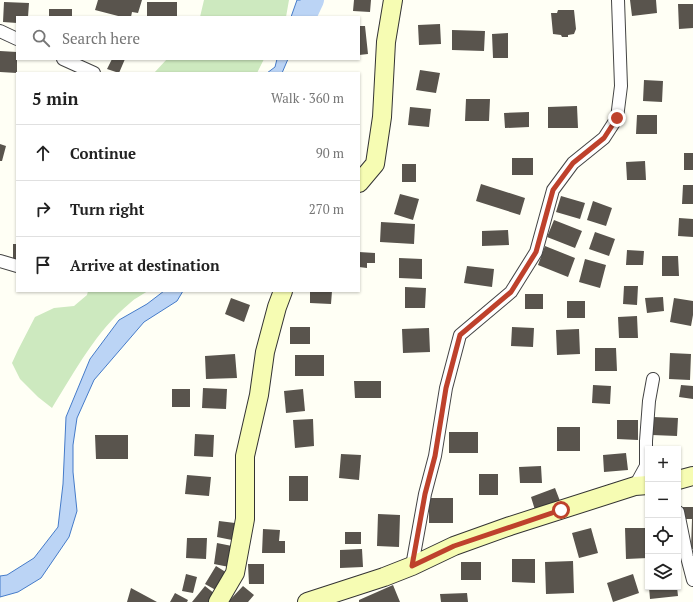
<!DOCTYPE html>
<meta charset="utf-8">
<style>
body{margin:0;font-family:"PT Serif",serif;background:#f6f6f6;color:#222}
.controls{position:absolute;right:12px;bottom:12px;display:grid;overflow:hidden;border-radius:0px;box-shadow:0 1px 3px #0004}
.controls button{width:36px;height:36px;display:grid;place-items:center;padding:0;border:0;border-bottom:1px solid #e0e0e0;background:#fff;color:#222;font:20px sans-serif}
.stop{position:absolute;width:12px;height:12px;margin:-9px;border:3px solid #be412c;border-radius:50%;background:#fff}
.stop.end{background:#be412c;border-color:#fff;box-shadow:0 1px 4px #0008}
.list{margin:0;padding:0;list-style:none}
h2{display:flex;justify-content:space-between;align-items:center;height:52px;margin:0;padding:0 16px;font-size:17px}
h2 small{font-size:13px;font-weight:400;color:#767676}
.list li{display:grid;grid-template-columns:26px 1fr auto;gap:12px;align-items:center;box-sizing:border-box;height:56px;padding:0 16px;border-top:1px solid #e0e0e0}
.list b{display:block;font-size:15px;white-space:nowrap}
.list em{font-size:13px;font-style:normal;color:#767676}
.icon{flex:none;width:22px;height:22px;fill:none;stroke:currentColor;stroke-width:2;stroke-linecap:round;stroke-linejoin:round}
.map{position:relative;flex:none;width:693px;height:602px;overflow:hidden}
.search{position:absolute;background:#fff;box-shadow:0 1px 3px #0004;left:16px;top:16px;width:344px;height:44px;display:flex;align-items:center;gap:10px;box-sizing:border-box;padding:0 14px;border-radius:0px;color:#767676;font-size:15px}
.panel{position:absolute;background:#fff;box-shadow:0 1px 3px #0004;left:16px;top:72px;width:344px;height:220px;border-radius:0px}
.map>svg:first-child{display:block}
</style>
<div class="map">
<svg width="693" height="602" viewBox="0 0 693 602">
<rect width="100%" height="100%" fill="#fffff5"/>
<path fill="#cde9bf" d="M204 0H289L286 17H200Z
M167 59H264L257 73H154Z
M88 291H148C142 295 135 298 130 303 96 331 75 371 52 408L38 397 20 379 12 363 18 350 35 317 54 308 74 306 87 295Z"/>
<path fill="#bbd4f5" stroke="#457bc9" d="M297 0H313L305 17H291Z
M277 59H288L282 73H267L275 67Z
M164 291H183L177 301 144 322 94 380 77 418 73 445V472L77 511 69 537 41 578 18 592 0 597V576L7 575 34 558 58 527 63 484 66 417 90 359 119 320 147 304Z"/>
<g fill="none" stroke-linecap="round" stroke-linejoin="round">
<path stroke="#bbd4f5" stroke-width="22" d="M305 17 313 0"/>
</g>
<path fill="#59544d" d="M98 0H142L138 13 132 12 131 17H122L95 10Z
M354 0H371L370 12 353 11Z
M630 0H656L657 13 632 16Z
M4 2 29 3 28 17H17V23L3 22Z
M147 2H177V17H147Z
M678 4H693V28L679 29Z
M49 9H72V17H49Z
M558 10H574L576 29 574 34 568 35V37H562L561 35 553 34 551 13H557Z
M440 24 441 44 419 45 418 25Z
M359 26H365L368 54 359 55Z
M452 30 485 31 484 51 452 50Z
M508 33V58H493L492 34Z
M0 51 17 52V73L0 72Z
M112 59H125L119 73 107 69Z
M420 70 440 73 436 93 416 90Z
M644 80 663 81 662 102 643 101Z
M466 99H490L489 121H465Z
M577 106 578 128H548V107Z
M410 107 431 109 429 127 408 125Z
M529 112V127L505 128 504 113Z
M637 115H657V134H636Z
M0 144 6 146 2 161H0Z
M684 153H693V170H684Z
M512 158H533V175H512Z
M645 161 646 180H627L626 162Z
M402 164H416V182H402Z
M481 184 525 198 520 215 476 201Z
M683 185H693V204H682Z
M400 194 419 199 413 220 394 214Z
M561 196 585 203 580 219 556 212Z
M593 201 612 208 606 226 587 220Z
M679 218 693 219V237L678 236Z
M554 220 582 231 575 248 547 237Z
M381 222 415 224 414 244 380 242Z
M508 230 509 245 482 246V231Z
M595 232 615 239 609 256 589 249Z
M13 244H17V259H13Z
M545 246 575 258 568 277 538 265Z
M627 250 644 251 643 265H626Z
M359 252 375 253V263H367V268L359 267Z
M662 256H678L679 276H662Z
M399 258 422 259V279L399 278Z
M585 259 606 265 600 288 579 282Z
M467 266 494 269 492 287 464 283Z
M624 286H638L637 305 623 304Z
M405 287 426 288 425 308H405Z
M310 291H332L331 304 310 303Z
M525 294H543V309H525Z
M663 297 664 311 647 313 645 298Z
M231 298 250 305 244 322 225 314Z
M674 298 693 301V315L691 326 670 322Z
M567 301H585V318H567Z
M637 316 638 338H619L618 317Z
M290 327H310V344H290Z
M512 327 534 328 533 347 511 346Z
M429 328 430 352 403 353 402 329Z
M579 329 580 354 557 355 556 330Z
M595 348H616L617 371H595Z
M670 353 691 354 690 380 669 379Z
M235 354 237 378 206 379 205 356Z
M295 355H324V376H295Z
M354 381H381V398H355Z
M593 385 611 386 610 404 592 403Z
M681 385 693 386V399L679 397Z
M203 388 227 389 226 409 202 408Z
M172 389H190V407H172Z
M303 389 305 411 286 413 284 391Z
M653 417 678 418 677 436 652 435Z
M313 419 314 446 295 448 293 420Z
M617 420H638V440L617 439Z
M557 427H580V451H557Z
M449 432H478V453H449Z
M195 434 214 435 213 457 194 456Z
M95 435H128V459H96Z
M626 453 628 470 604 472 603 455Z
M341 454 361 455 359 480 339 478Z
M541 466 542 483H520L519 467Z
M479 474H498V495H479Z
M187 475 211 477 209 496 185 494Z
M289 476H308V501H289Z
M555 488 560 501 535 510 531 497Z
M429 498H453V523H429Z
M683 507H693V549H691L692 519H683Z
M378 514 400 515 399 547 377 546Z
M219 521 235 523 232 540 217 537Z
M591 528 598 553 579 558 572 533Z
M625 528H648V558L626 559Z
M263 529 280 530 279 541H285V553H262Z
M345 532H361V544H345Z
M187 538H207L206 559 186 558Z
M217 543 232 546 229 567 214 564Z
M362 549 363 567 340 568V550Z
M512 559H535V583L512 582Z
M573 561 574 593 546 594 545 562Z
M461 562H481V580H461Z
M248 564H264V584H249Z
M216 566 232 576 221 593 205 584Z
M186 574 197 577 193 593 182 591Z
M633 574 639 593 613 602 607 583Z
M393 585 400 602H359V600Z
M205 586 215 594 208 602H192Z
M243 586 254 595 248 602H228Z
M649 587H677L678 596 650 599Z
M131 588 157 602H127Z
M175 593 188 600 187 602H170Z
M467 593 468 602H441L440 594Z"/>
<g fill="none" stroke-linecap="round" stroke-linejoin="round">
<defs>
<path id="minor" d="M0 31 17 39
M63 59 94 73
M0 261 17 266
M635 486 646 466V441L649 401 653 379
M678 512 687 557 693 580
M412 566 425 494 435 456 446 388 460 335 511 292 536 252 553 190 573 163 604 138 617 118 621 86 618 0"/>
<path id="secondary" d="M359 183 375 164 382 117 386 42 393 0
M678 480 693 476
M218 602 235 573 245 519V456L259 395 265 352 277 307 283 291
M307 602 384 577 412 566 454 546 510 526 635 486 648 485"/>
</defs>
<use href="#minor" stroke="#444" stroke-width="14"/>
<use href="#secondary" stroke="#333" stroke-width="20"/>
<use href="#minor" stroke="#fff" stroke-width="12"/>
<use href="#secondary" stroke="#f6fcb3" stroke-width="18"/>
</g>
<g fill="none" stroke-linecap="round" stroke-linejoin="round">
<path stroke="#be412c" stroke-width="5" d="M561 510 454 546 412 566 425 494 435 456 446 388 460 335 511 292 536 252 553 190 573 163 604 138 617 118"/>
</g>
</svg>
<div class="controls">
<button>+</button>
<button>−</button>
<button><svg class="icon" aria-label="locate" viewBox="0 0 24 24"><circle cx="12" cy="12" r="6"/><path d="M12 2v4M12 18v4M2 12h4M18 12h4"/></svg></button>
<button><svg class="icon" aria-label="layers" viewBox="0 0 24 24"><path d="M12 4l9 5-9 5-9-5zM3 14l9 5 9-5"/></svg></button>
</div>
<div class="stop" style="left:561px;top:510px"></div>
<div class="stop end" style="left:617px;top:118px"></div>
<div class="search"><svg class="icon" aria-label="search" viewBox="0 0 24 24"><circle cx="10" cy="10" r="6"/><path d="M15 15l6 6"/></svg>Search here</div>
<section class="panel">
<h2>5 min<small>Walk · 360 m</small></h2>
<ul class="list">
<li><svg class="icon" aria-label="ahead" viewBox="0 0 24 24"><path d="M12 20V5M6 11l6-6 6 6"/></svg><div><b>Continue</b></div><em>90 m</em></li>
<li><svg class="icon" aria-label="right" viewBox="0 0 24 24"><path d="M7 20v-9h11M14 6l5 5-5 5"/></svg><div><b>Turn right</b></div><em>270 m</em></li>
<li><svg class="icon" aria-label="arrive" viewBox="0 0 24 24"><path d="M6 21V4h12l-3 4 3 4H6"/></svg><div><b>Arrive at destination</b></div></li>
</ul>
</section>
</div>
